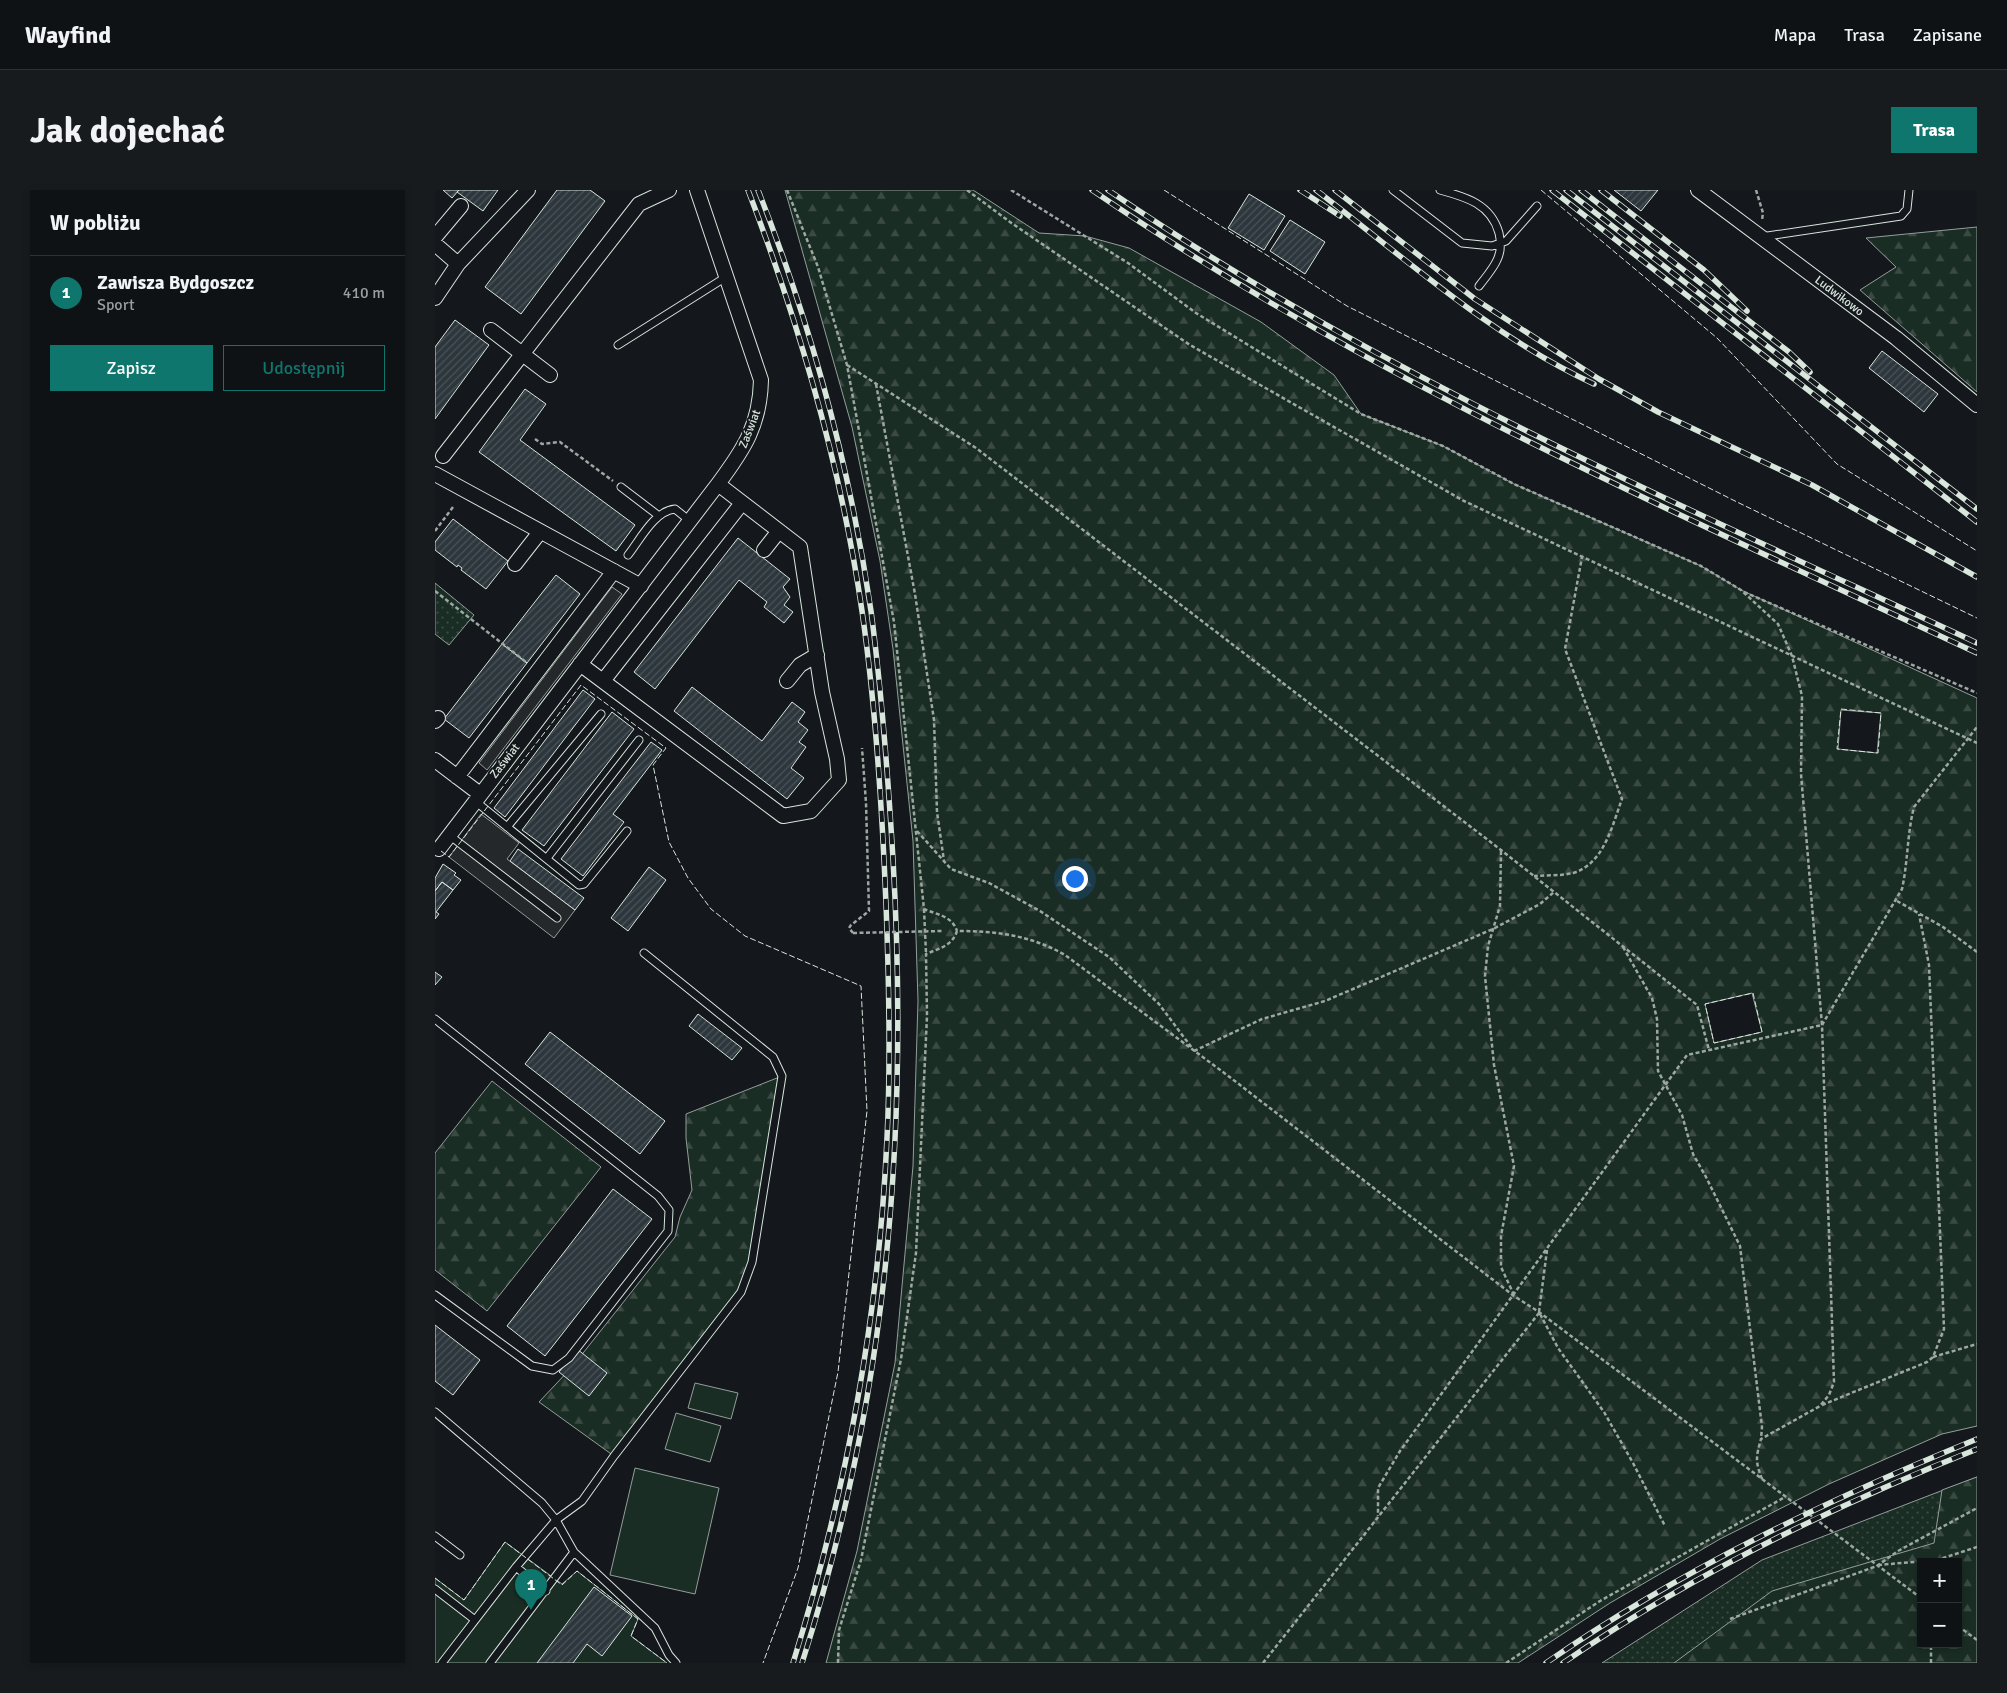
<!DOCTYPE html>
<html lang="pl">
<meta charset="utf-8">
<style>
body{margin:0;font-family:Signika,sans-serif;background:#181b1e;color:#f1f3f6}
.controls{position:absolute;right:15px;bottom:15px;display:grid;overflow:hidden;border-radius:0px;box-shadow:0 2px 8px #0003}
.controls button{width:45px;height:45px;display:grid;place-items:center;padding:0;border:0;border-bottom:1px solid #2f3234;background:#0f1215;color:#f1f3f6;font:25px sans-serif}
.you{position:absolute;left:639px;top:688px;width:18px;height:18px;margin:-12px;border:4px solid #fff;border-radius:50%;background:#1a73e8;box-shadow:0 0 0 8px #1a73e833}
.badge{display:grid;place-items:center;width:32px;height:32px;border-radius:50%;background:#0f766e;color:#fff;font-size:16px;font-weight:700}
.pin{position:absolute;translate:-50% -41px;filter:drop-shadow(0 1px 2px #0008)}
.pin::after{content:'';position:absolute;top:26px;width:18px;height:15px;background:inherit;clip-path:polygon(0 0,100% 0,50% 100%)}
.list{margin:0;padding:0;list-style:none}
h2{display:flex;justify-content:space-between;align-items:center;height:65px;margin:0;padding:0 20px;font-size:21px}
h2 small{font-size:16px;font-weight:400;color:#9b9ea0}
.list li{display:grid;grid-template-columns:32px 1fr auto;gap:15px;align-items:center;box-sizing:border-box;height:75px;padding:0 20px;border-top:1px solid #2f3234}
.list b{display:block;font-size:19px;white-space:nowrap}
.list p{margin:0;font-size:16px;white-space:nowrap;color:#9b9ea0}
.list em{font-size:16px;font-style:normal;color:#9b9ea0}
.actions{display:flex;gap:10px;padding:15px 20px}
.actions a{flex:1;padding:11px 0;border:1px solid #0f766e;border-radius:0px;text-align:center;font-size:18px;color:#0f766e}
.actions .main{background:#0f766e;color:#fff}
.map{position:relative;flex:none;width:1542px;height:1473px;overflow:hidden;border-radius:0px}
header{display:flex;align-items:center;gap:30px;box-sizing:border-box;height:70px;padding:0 25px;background:#0f1215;border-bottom:1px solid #2f3234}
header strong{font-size:24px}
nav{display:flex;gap:28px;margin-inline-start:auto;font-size:18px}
.intro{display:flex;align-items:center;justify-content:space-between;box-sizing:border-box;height:120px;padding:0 30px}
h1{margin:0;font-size:35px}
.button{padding:12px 22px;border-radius:0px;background:#0f766e;color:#fff;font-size:18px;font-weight:700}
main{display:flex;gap:30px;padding:0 30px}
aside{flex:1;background:#0f1215;border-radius:0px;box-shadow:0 2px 8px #0003}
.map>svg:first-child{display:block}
</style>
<header>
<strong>Wayfind</strong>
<nav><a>Mapa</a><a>Trasa</a><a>Zapisane</a></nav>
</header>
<div class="intro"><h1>Jak dojechać</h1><a class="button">Trasa</a></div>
<main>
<aside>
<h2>W pobliżu<small></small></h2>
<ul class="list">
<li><span class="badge">1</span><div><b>Zawisza Bydgoszcz</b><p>Sport</p></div><em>410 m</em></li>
</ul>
<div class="actions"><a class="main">Zapisz</a><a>Udostępnij</a></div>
</aside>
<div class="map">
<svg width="1542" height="1473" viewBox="0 0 1542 1473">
<defs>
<pattern id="grass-dots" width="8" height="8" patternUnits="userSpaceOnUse" patternTransform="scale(1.25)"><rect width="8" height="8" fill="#1a2d24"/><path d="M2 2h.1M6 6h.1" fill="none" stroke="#3b4b43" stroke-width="1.8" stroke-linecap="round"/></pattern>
<pattern id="forest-firs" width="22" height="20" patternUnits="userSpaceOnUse" patternTransform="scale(1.25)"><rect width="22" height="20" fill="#1a2d24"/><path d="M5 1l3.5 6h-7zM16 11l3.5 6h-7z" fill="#3b4b43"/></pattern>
<pattern id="building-hatch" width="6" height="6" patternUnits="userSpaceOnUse" patternTransform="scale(1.25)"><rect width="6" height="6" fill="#2c363c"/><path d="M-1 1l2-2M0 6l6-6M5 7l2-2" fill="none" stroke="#4a5358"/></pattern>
</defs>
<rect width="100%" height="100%" fill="#14181c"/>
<path fill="url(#grass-dots)" stroke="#939e99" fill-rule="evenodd" d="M0 393 39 425 14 455 0 444Z
M1542 1287V1473H1167L1327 1370ZM1486 1372H1523V1454H1486Z"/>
<path fill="url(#forest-firs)" stroke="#939e99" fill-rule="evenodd" d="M350 0H538L604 43 650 46 694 58 826 132 899 185 926 224 1008 256 1079 294 1266 376 1306 400 1542 508V1236L1507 1244 1394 1294 1285 1349 1175 1413 1083 1473H391L422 1361 460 1173 478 976 483 811 478 651 458 459 445 371 417 237ZM1406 520 1446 523 1442 563 1403 559ZM1317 803 1327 842 1279 853 1270 814Z
M1542 37V202L1425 100 1461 77 1431 48Z
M347 886 317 1072 306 1102 179 1266 104 1212 137 1177 240 1047 245 1027 257 1000 251 948V924Z
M57 891 166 977 52 1121 0 1080V963Z
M1542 1287V1473H1239L1337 1401 1499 1353 1507 1300ZM1486 1372H1523V1454H1486Z"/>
<path fill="#1a2d24" stroke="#939e99" d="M260 1193 303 1203 296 1229 253 1218Z
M241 1223 286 1236 275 1272 230 1259Z
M200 1278 284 1298 260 1404 175 1385Z
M70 1352 127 1394 142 1381 203 1429 196 1446 232 1473H0V1388L29 1410Z"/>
<path fill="#24282b" stroke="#939e99" d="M177 397 187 404 52 580 44 573Z
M46 624 84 653 72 669 140 720 119 748 14 667Z"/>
<path fill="url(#building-hatch)" stroke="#d8e6dc" d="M8 0H24L17 8Z
M24 0H63L48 21 22 2Z
M122 0H155L170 11 86 124 50 97Z
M1179 0H1223L1206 21Z
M814 4 850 26 829 60 793 38Z
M855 30 890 52 870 84 835 61Z
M20 130 54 155 0 229V157Z
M1447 161 1503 204 1489 222 1434 178Z
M90 199 111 214 85 250 200 335 181 361 44 262Z
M18 329 73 371 51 399 26 380 27 378 23 375 22 377 0 360V352Z
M303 348 355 389 348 397 355 407 349 415 358 422 349 433 329 417 332 412 304 390 220 499 199 482Z
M121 385 145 404 92 473 67 454Z
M67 454 92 473 34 548 9 529Z
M257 497 327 551 357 512 370 522 363 532 373 540 364 552 371 557 356 578 369 588 352 609 239 521Z
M148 500 160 509 70 627 59 618Z
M177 522 199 539 109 656 87 640Z
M216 552 227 560 178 624 189 632 148 686 126 669Z
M83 659 149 708 140 720 75 671Z
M8 674 21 683 19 685 26 690 18 700 7 692 0 701V688Z
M214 677 231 690 193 741 176 728Z
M7 692 18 700 1 722 4 724 0 729V701Z
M0 782 7 787 0 795Z
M263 824 307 858 297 870 254 836Z
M115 842 230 931 205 964 90 874Z
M178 999 217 1029 110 1166 72 1136Z
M0 1135 45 1170 18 1205 0 1191Z
M142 1159 172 1183 154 1206 124 1182Z
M159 1397 197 1426 167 1466 152 1454 138 1473H102Z"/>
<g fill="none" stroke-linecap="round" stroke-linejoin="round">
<defs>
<path id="service" d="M958 0 1027 53 1057 56 1071 51 1102 16
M1005 0C1031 7 1056 14 1064 43 1066 52 1066 62 1062 70 1058 79 1050 88 1044 96
M1326 47 1466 26 1472 19 1474 0
M183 155 291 87
M186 297 224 326
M193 365C205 350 219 321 240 319L255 331
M40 611 144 695 149 694 192 641
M72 637 166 524
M14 645 122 728
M112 668 204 550
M0 829 223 1006 234 1020 233 1041 134 1168 118 1180 97 1176 0 1105
M0 1222 107 1313 121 1330 139 1362 55 1473
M0 1346 25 1365
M139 1362 220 1438 234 1465 241 1473
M81 1377 121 1330 147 1311 179 1266 306 1102 317 1072 347 886 338 867 209 763
M0 1399 40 1430
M7 1473 81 1377 111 1401"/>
<path id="minor" d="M1263 0 1461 148 1542 215
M0 47 26 16
M0 54 23 74
M0 108 23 74 93 0
M56 140 115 185
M8 266 204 14 234 0
M0 284 206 396
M329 360 344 341
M80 374 105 342
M145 474 348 626 376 621 404 590 402 569 387 502 365 357 283 294
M168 491 307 313
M352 491 365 475 382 465
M0 531 3 528
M0 570 45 604
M22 587 179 381
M4 659 283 294C309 259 325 235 326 190L262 0"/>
</defs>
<use href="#service" stroke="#d8e6dc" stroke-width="9"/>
<use href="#minor" stroke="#d8e6dc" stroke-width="16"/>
<path stroke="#9da8a2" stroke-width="2.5" stroke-dasharray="4 2.5" stroke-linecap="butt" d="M352 0 383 77 412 175 459 432 489 719C503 725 517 726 522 741
M532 0 575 32 755 155 1029 311 1542 553
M576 0 693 73 761 123 926 224 1008 256 1079 294 1266 376 1306 400 1343 434 1357 466 1367 506 1366 584 1387 835 1252 865 965 1261 943 1298V1326
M1321 0 1328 23 1327 30
M412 175 541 258 1066 660 1262 815 1274 860
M441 194 480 404 499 530 502 622 509 671
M100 249 107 254 125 252 178 291
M0 341 18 317
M0 401 91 472
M1309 402 1542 503
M482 641 516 679 554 693 605 721 674 767 724 814 757 858
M1066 661 1065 716 1053 756 1050 786 1059 875 1079 976 1066 1046V1077L1079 1105
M1099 686C1111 685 1126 686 1138 683 1169 674 1177 636 1187 609L1130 459 1147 367
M1462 711 1508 737 1542 762
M489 719 491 763
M418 743 414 738 416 735 434 721 431 613 427 558
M1188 757 1217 808 1222 829 1223 881 1247 925 1258 964 1271 987 1305 1056 1327 1237 1326 1249
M759 861 827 829 890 811 1058 739 1105 714 1119 702
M1112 1060 1104 1122 1123 1158 1169 1222 1198 1273 1230 1336
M1498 1167 1542 1154
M1387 1215 1492 1172 1498 1167 1509 1139 1494 775 1484 724
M1327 1289C1320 1271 1321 1267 1326 1249L1385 1216 1394 1205 1399 1192 1387 835 1467 699C1473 672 1472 644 1479 617L1542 537
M1443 1375 1502 1370 1542 1357
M1295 1429 1442 1376 1463 1361 1542 1318
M1523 1436 1542 1450
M403 1473 404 1440 426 1370 466 1169 481 1063 492 826 491 764C505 758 517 756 522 741 561 741 595 745 630 765L792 885 1079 1106 1104 1122 1486 1408
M828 1473 1104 1123
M1071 1473 1165 1411 1350 1307
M1496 1473V1454"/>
<use href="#service" stroke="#14181c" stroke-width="7"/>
<use href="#minor" stroke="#14181c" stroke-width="14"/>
<defs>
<path id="rail" d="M313 0C365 136 406 277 427 421 441 518 447 616 451 714 454 792 456 870 452 948 444 1127 411 1302 358 1473
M323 0C376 135 415 277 436 421 447 504 453 586 458 669 474 947 452 1207 367 1473
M657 0C933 189 1240 322 1542 463
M673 0C944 185 1246 315 1542 453
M865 0 905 26
M881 0C971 69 1056 146 1159 194
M900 0 1040 109 1164 189 1223 222 1377 295 1542 387
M1117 0 1542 332
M1131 0 1542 319
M1146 0 1354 162 1375 182
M1166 0 1269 80 1312 121
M1111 1473C1245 1380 1392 1310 1542 1249
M1128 1473C1256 1385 1398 1316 1542 1259"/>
</defs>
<use href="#rail" stroke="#d8e6dc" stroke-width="5.5"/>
<use href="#rail" stroke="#14181c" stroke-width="4" stroke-dasharray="11" stroke-linecap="butt"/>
<path stroke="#9da8a2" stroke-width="2.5" stroke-dasharray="4 2.5" stroke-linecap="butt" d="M418 743 507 741"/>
<path stroke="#d8e6dc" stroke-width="1" stroke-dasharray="6 2.5" stroke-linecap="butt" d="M729 0 912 116 1302 312 1542 428
M1106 0 1282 148 1402 274 1542 361
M1406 519 1446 523 1443 563 1402 559Z
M6 661 14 667 146 495 231 558 218 575 234 652 253 688 276 719 310 746 426 796 432 921 403 1182 363 1378 328 1473
M1318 803 1327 842 1279 853 1270 814Z
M0 1388 29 1410 70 1352 127 1395 142 1381 203 1429 196 1446 232 1473"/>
</g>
<g text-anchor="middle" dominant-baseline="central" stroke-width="4" stroke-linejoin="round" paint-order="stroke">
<g font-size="12" fill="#d8e6dc" stroke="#14181c">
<text transform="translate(1404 106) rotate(37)">Ludwikowo</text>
<text transform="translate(315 239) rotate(-69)">Zaświat</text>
<text transform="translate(70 571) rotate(-52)">Zaświat</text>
</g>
</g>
</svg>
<div class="controls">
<button>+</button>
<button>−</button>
</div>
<div class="you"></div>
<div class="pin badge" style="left:96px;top:1420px">1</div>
</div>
</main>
